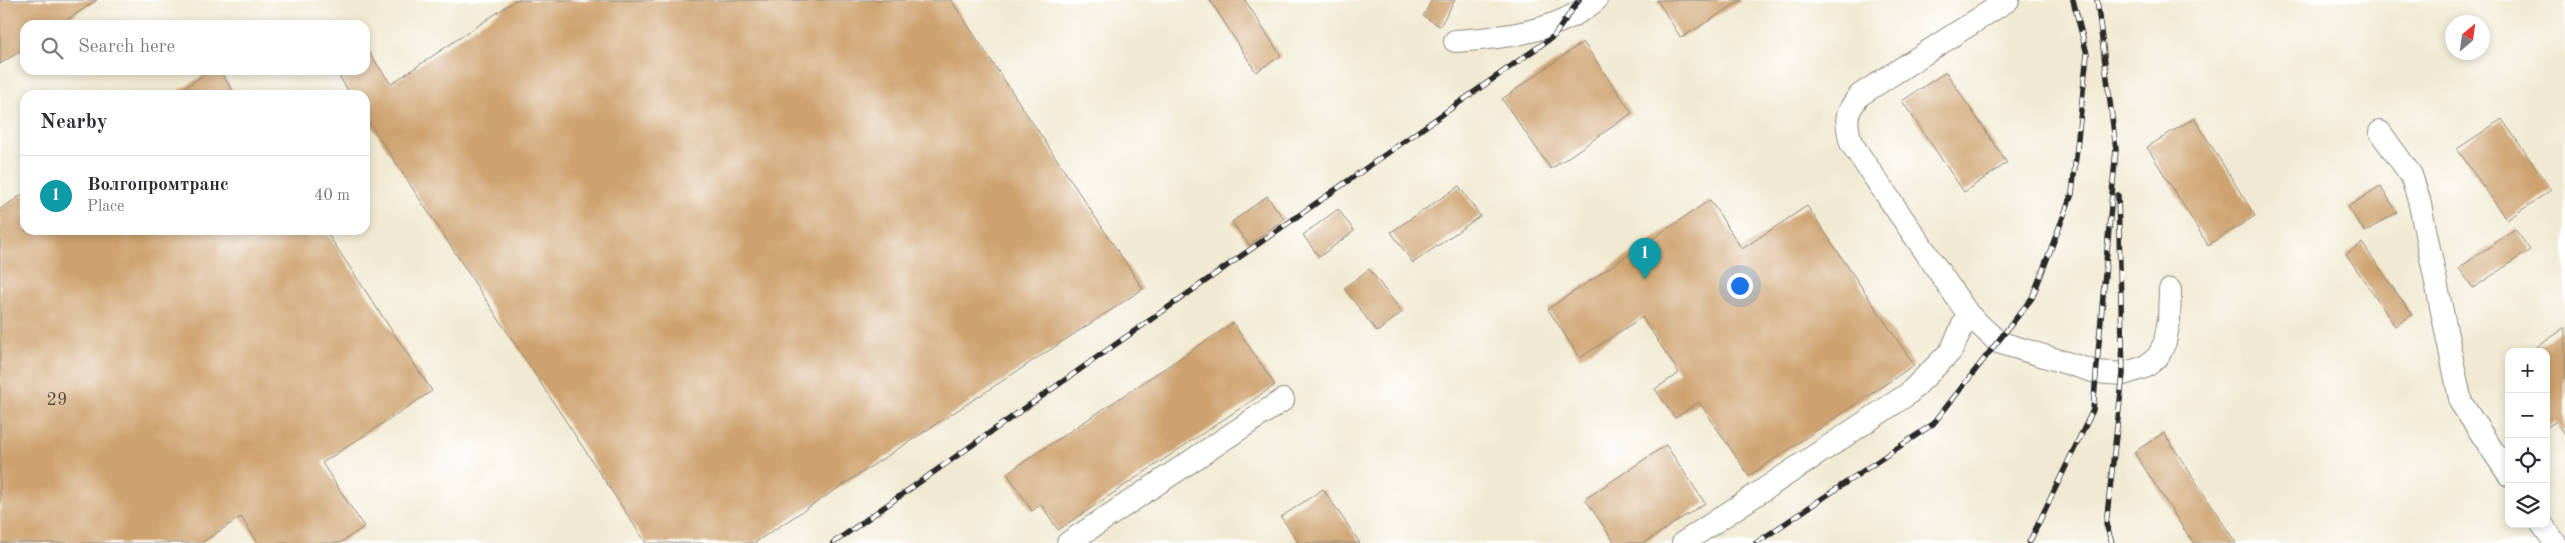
<!DOCTYPE html>
<meta charset="utf-8">
<style>
body{margin:0;font-family:"Old Standard TT",serif;background:#f2f2f3;color:#2b2b33}
.controls{position:absolute;right:15px;bottom:15px;display:grid;overflow:hidden;border-radius:10px;box-shadow:0 2px 8px #0003}
.controls button{width:45px;height:45px;display:grid;place-items:center;padding:0;border:0;border-bottom:1px solid #e1e1e2;background:#fff;color:#2b2b33;font:25px sans-serif}
.compass{position:absolute;left:2445px;top:15px;width:45px;height:45px;border-radius:50%;background:#fff;box-shadow:0 2px 8px #0003;rotate:29deg}
.you{position:absolute;left:1739px;top:285px;width:18px;height:18px;margin:-12px;border:4px solid #fff;border-radius:50%;background:#1a73e8;box-shadow:0 0 0 8px #1a73e833}
.badge{display:grid;place-items:center;width:32px;height:32px;border-radius:50%;background:#b45309;color:#fff;font-size:16px;font-weight:700}
.pin{position:absolute;translate:-50% -41px;filter:drop-shadow(0 1px 2px #0008)}
.pin::after{content:'';position:absolute;top:26px;width:18px;height:15px;background:inherit;clip-path:polygon(0 0,100% 0,50% 100%)}
.list{margin:0;padding:0;list-style:none}
h2{display:flex;justify-content:space-between;align-items:center;height:65px;margin:0;padding:0 20px;font-size:21px}
h2 small{font-size:16px;font-weight:400;color:#7c7c81}
.list li{display:grid;grid-template-columns:32px 1fr auto;gap:15px;align-items:center;box-sizing:border-box;height:80px;padding:0 20px;border-top:1px solid #e1e1e2}
.list b{display:block;font-size:19px;white-space:nowrap}
.list p{margin:0;font-size:16px;white-space:nowrap;color:#7c7c81}
.list em{font-size:16px;font-style:normal;color:#7c7c81}
.icon{flex:none;width:28px;height:28px;fill:none;stroke:currentColor;stroke-width:2;stroke-linecap:round;stroke-linejoin:round}
.map{position:relative;flex:none;width:2565px;height:543px;overflow:hidden}
.search{position:absolute;background:#fff;box-shadow:0 2px 8px #0003;left:20px;top:20px;width:350px;height:55px;display:flex;align-items:center;gap:12px;box-sizing:border-box;padding:0 18px;border-radius:15px;color:#7c7c81;font-size:19px}
.panel{position:absolute;background:#fff;box-shadow:0 2px 8px #0003;left:20px;top:90px;width:350px;height:145px;border-radius:15px}
.map>svg:first-child{display:block}
</style>
<div class="map">
<svg width="2565" height="543" viewBox="0 0 2565 543">
<rect width="100%" height="100%" fill="#fff"/>
<filter id="ink" filterUnits="userSpaceOnUse"><feTurbulence type="fractalNoise" baseFrequency=".02" numOctaves="2"/><feDisplacementMap in="SourceGraphic" scale="10" xChannelSelector="R" yChannelSelector="G"/><feConvolveMatrix kernelMatrix="1 2 1 2 8 2 1 2 1" color-interpolation-filters="sRGB"/></filter>
<filter id="wash" filterUnits="userSpaceOnUse"><feTurbulence type="fractalNoise" baseFrequency=".0096" numOctaves="4" result="noise"/><feDisplacementMap in="SourceGraphic" scale="20" xChannelSelector="R" yChannelSelector="G"/><feGaussianBlur stdDeviation="1.12" result="paint"/><feColorMatrix in="noise" values="0 0 0 0 0 0 0 0 0 0 0 0 0 0 0 0 0 1.4 0 .05"/><feComposite in="paint" operator="in"/></filter>
<g filter="url(#wash)">
<rect width="100%" height="100%" fill="#f1e9d1"/>
<g id="blocks">
<path fill="#cea26e" d="M0 0H97L59 25H25V48L0 64Z
M516 0H951L1143 289 754 543H646L365 116V95H351L335 70H365V47L391 84Z
M1210 0H1245L1281 56 1256 72Z
M1432 0H1455L1440 26 1423 16Z
M1657 0H1742L1681 38Z
M1583 42 1632 113 1551 169 1502 99Z
M211 70H219L236 95H173Z
M1946 72 2007 163 1964 192 1902 101Z
M2194 118 2255 216 2208 245 2147 147Z
M2502 119 2551 190 2507 220 2457 149Z
M1459 186 1480 216 1413 263 1391 232Z
M2380 186 2397 212 2365 232 2348 207Z
M25 193V230H325L432 391 322 463 364 527 340 543H258L241 517 201 543H0V209Z
M1267 196 1284 219 1249 245 1232 222Z
M1710 200 1742 249 1807 206 1914 365 1749 476 1699 402 1675 418 1655 389 1679 373 1642 317 1580 358 1548 309Z
M1338 209 1354 231 1319 257 1303 235Z
M2515 229 2530 250 2473 288 2459 268Z
M2362 243 2412 315 2395 326 2346 254Z
M1369 269 1402 312 1377 332 1344 288Z
M1233 323 1275 385 1058 530 1041 504 1032 511 1007 473Z
M2565 328V435L2556 421 2546 428V352H2529Z
M2164 433 2236 543H2193L2134 452Z
M1666 445 1705 503 1644 543H1615L1585 499Z
M1323 489 1360 543H1299L1281 517Z"/>
</g>
</g>
<g filter="url(#ink)">
<use href="#blocks" fill-opacity="0" stroke="#8e8a7e" stroke-width="1"/>
<g fill="none" stroke-linecap="round" stroke-linejoin="round">
<defs>
<path id="minor" d="M2008 0 1860 95C1845 113 1845 120 1851 143L1968 314 1998 342 2096 372 2123 374 2145 367 2158 357 2165 342 2169 320 2170 290
M1455 41C1501 38 1559 32 1596 0
M2380 132 2411 175 2419 200 2461 403 2509 475
M2542 524 2555 543
M1068 543 1283 400
M1683 543 1908 394 1951 351 1968 314"/>
</defs>
<use href="#minor" stroke="#8e8a7e" stroke-width="24"/>
<use href="#minor" stroke="#fff" stroke-width="22"/>
<defs>
<path id="rail" d="M833 543 1554 36 1579 0
M1756 543 1933 424 2032 298 2072 194 2087 54 2073 0
M2029 543 2093 410 2116 149 2097 0
M2112 543 2106 524 2123 374 2118 195"/>
</defs>
<use href="#rail" stroke="#2b2b2b" stroke-width="5.5"/>
<use href="#rail" stroke="#fff" stroke-width="4" stroke-dasharray="11" stroke-linecap="butt"/>
</g>
</g>
<g text-anchor="middle" dominant-baseline="central" stroke-width="4.5" stroke-linejoin="round" paint-order="stroke">
<g font-size="18" fill="#54493c">
<text x="57" y="400">29</text>
</g>
</g>
</svg>
<div class="controls">
<button>+</button>
<button>−</button>
<button><svg class="icon" aria-label="locate" viewBox="0 0 24 24"><circle cx="12" cy="12" r="6"/><path d="M12 2v4M12 18v4M2 12h4M18 12h4"/></svg></button>
<button><svg class="icon" aria-label="layers" viewBox="0 0 24 24"><path d="M12 4l9 5-9 5-9-5zM3 14l9 5 9-5"/></svg></button>
</div>
<svg class="compass" viewBox="-18 -18 36 36"><path d="M0-13l5 13h-10z" fill="#e53935"/><path d="M0 13l5-13h-10z" fill="#7c7c81"/></svg>
<div class="you"></div>
<div class="pin badge" style="left:1645px;top:279px;background:#0f9aa8">1</div>
<div class="search"><svg class="icon" aria-label="search" viewBox="0 0 24 24"><circle cx="10" cy="10" r="6"/><path d="M15 15l6 6"/></svg>Search here</div>
<section class="panel">
<h2>Nearby<small></small></h2>
<ul class="list">
<li><span class="badge" style="background:#0f9aa8">1</span><div><b>Волгопромтранс</b><p>Place</p></div><em>40 m</em></li>
</ul>
</section>
</div>
